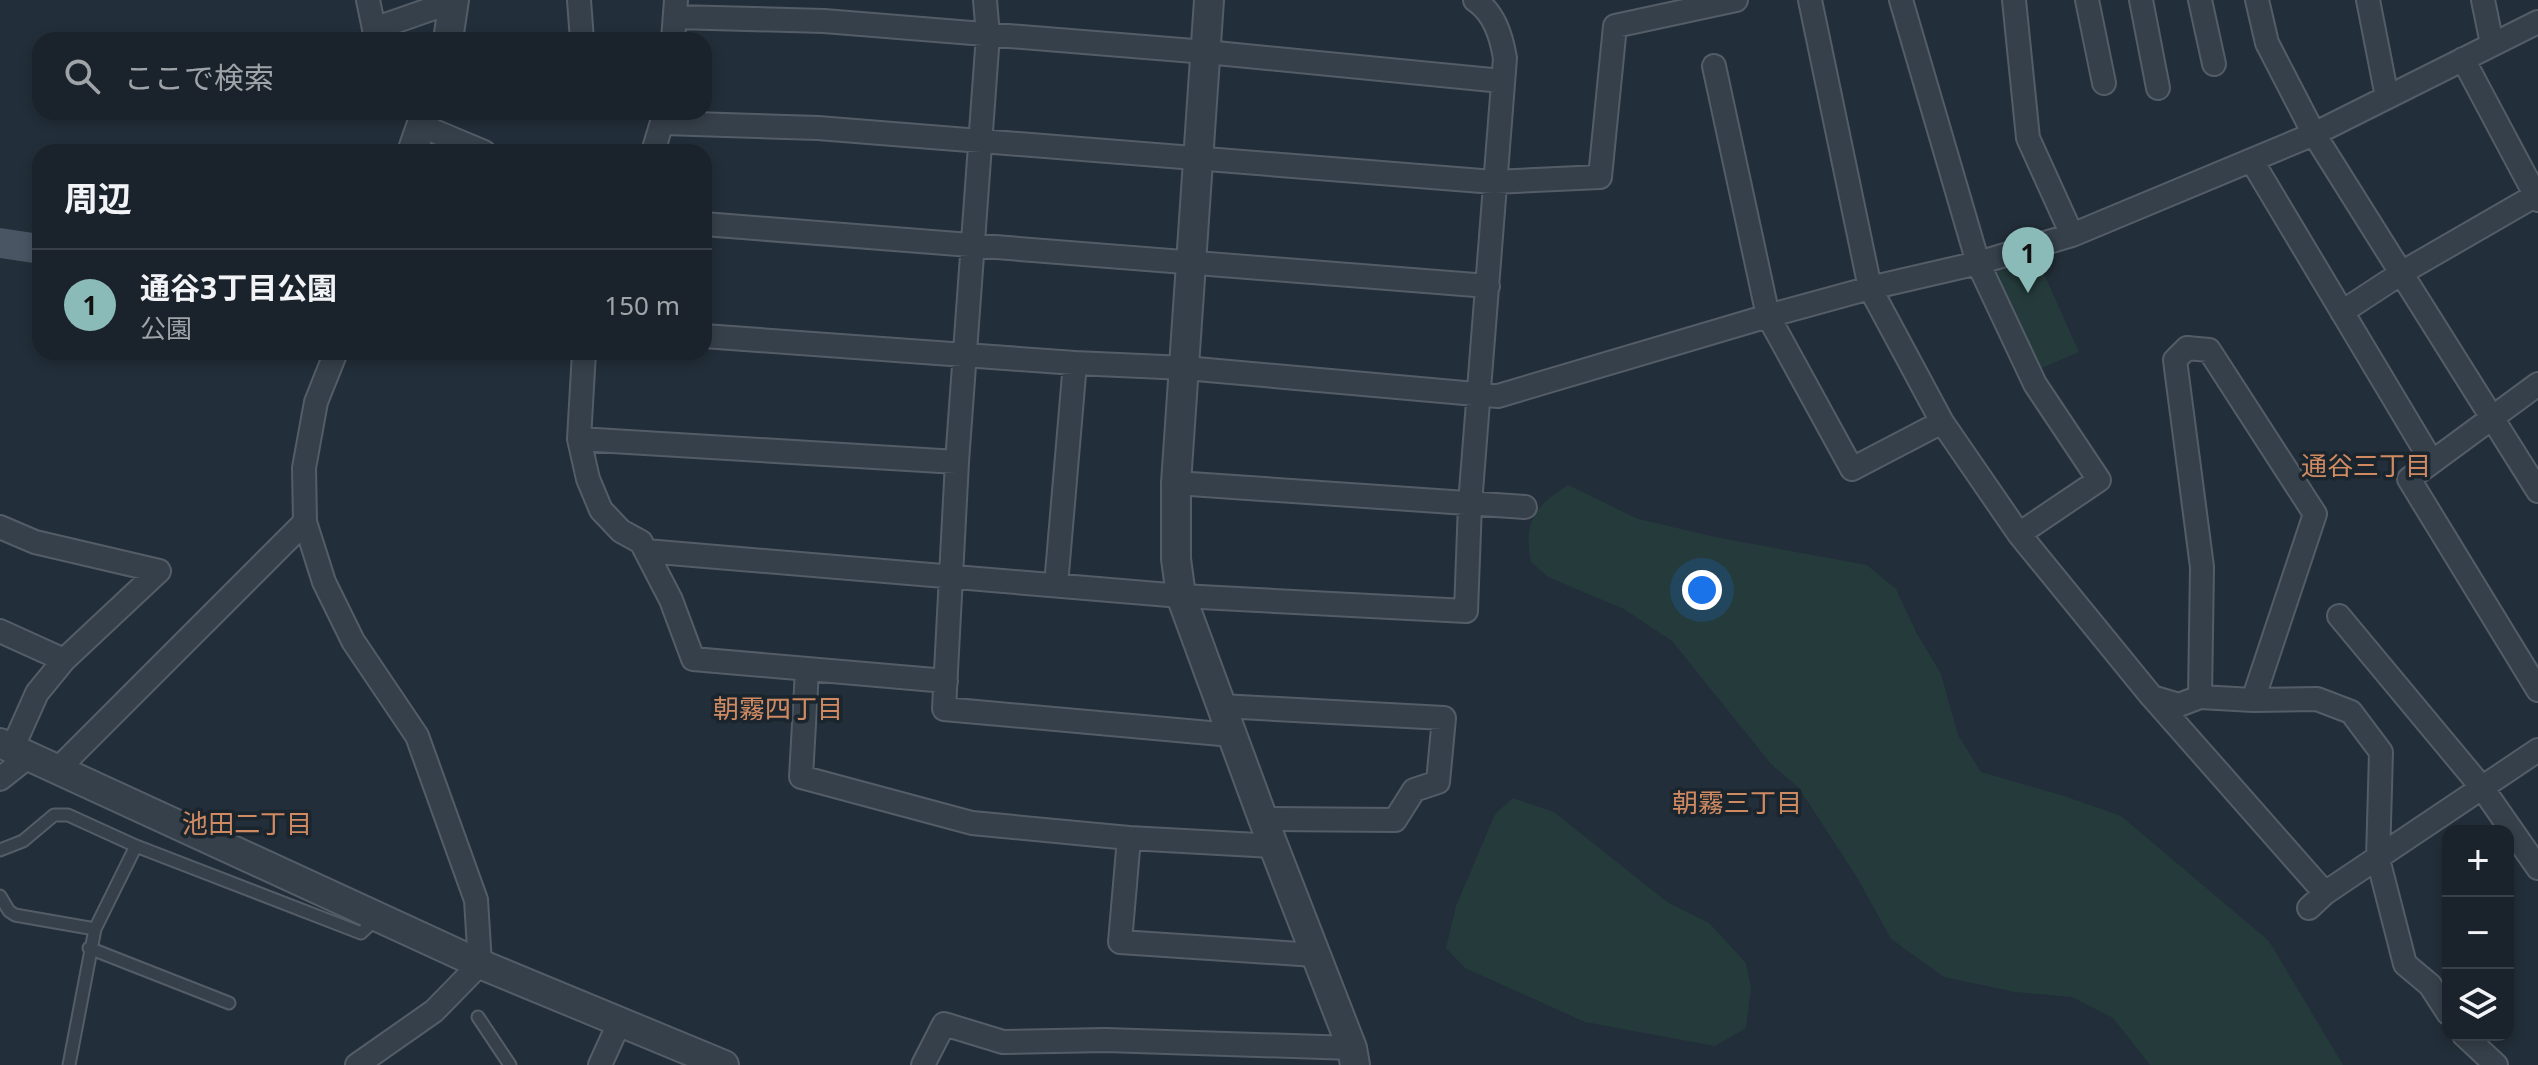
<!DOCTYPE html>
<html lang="ja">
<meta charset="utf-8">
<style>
body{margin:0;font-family:"Noto Sans","Noto Sans JP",sans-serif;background:#232a33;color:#f1f3f6}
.controls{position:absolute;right:24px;bottom:24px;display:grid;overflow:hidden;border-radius:16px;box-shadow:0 4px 12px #0003}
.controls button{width:72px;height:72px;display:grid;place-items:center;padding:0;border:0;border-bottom:2px solid #383f47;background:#1a222b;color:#f1f3f6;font:40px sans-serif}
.you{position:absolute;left:1702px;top:590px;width:28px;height:28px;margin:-20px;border:6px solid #fff;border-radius:50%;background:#1a73e8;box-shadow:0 0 0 12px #1a73e833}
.badge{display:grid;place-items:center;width:52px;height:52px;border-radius:50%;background:#8bbbb9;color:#111;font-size:26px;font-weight:700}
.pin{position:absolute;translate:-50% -66px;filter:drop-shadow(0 2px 4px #0008)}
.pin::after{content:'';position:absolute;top:42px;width:28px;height:24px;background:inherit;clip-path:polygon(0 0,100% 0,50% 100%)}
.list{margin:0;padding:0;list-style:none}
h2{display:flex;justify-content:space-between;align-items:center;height:104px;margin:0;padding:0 32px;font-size:34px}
h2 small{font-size:26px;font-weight:400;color:#9fa4a9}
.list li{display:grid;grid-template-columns:52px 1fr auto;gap:24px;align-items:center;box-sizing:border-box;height:112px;padding:0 32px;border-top:2px solid #383f47}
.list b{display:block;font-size:30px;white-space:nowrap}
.list p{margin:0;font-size:26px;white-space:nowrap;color:#9fa4a9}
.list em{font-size:26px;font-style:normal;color:#9fa4a9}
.icon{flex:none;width:44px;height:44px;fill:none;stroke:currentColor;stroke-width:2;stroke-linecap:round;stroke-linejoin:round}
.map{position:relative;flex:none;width:2538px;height:1065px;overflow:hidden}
.search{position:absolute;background:#1a222b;box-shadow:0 4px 12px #0003;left:32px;top:32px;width:680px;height:88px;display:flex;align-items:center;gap:20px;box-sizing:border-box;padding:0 28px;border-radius:24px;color:#9fa4a9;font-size:30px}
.panel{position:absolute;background:#1a222b;box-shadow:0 4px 12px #0003;left:32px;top:144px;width:680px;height:216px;border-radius:24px}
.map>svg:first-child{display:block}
</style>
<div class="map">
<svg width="2538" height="1065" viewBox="0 0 2538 1065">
<rect width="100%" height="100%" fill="#222e39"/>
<path fill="#253b3b" d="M2037 258 2079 352 2037 370 1992 269Z
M1568 485 1638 519 1720 538 1867 565 1896 589 1916 632 1941 674 1958 735 1981 772 2064 796 2121 816 2269 941 2343 1065H2150L2113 1018 2072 997 2015 992 1944 977 1891 939 1858 879 1799 788 1771 764 1672 641 1624 609 1548 577 1531 562C1523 521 1534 507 1568 485Z
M1513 798 1554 812 1667 902 1709 923 1746 963 1751 988 1746 1028 1715 1046 1585 1022 1465 968 1446 948 1456 906 1495 814Z"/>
<path fill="#495563" d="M0 228 40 234V264L0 258Z"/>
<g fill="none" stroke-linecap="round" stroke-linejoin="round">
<defs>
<path id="service" d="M0 850 23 841 54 815H68L136 846 361 933 376 919
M0 896 9 911 15 915 95 929
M89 948 229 1003
M478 1017 510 1065
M69 1065 95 929 136 846"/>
<path id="minor" d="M368 0 374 29 454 1
M579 0 582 40
M985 0 988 35 957 462 944 709 1232 735
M1810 0 1870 288 1942 422 2019 534 2152 697 2179 705 2200 697 2253 700 2317 699 2351 712 2381 752 2378 859 2405 964 2430 985 2448 1013
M1901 0 1978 263 2035 384 2099 480 2019 534
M2014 0 2028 138 2072 235
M2087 0 2104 83
M2141 0 2158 88
M2200 0 2214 64
M2257 0 2267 43 2314 134 2538 491
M2368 0 2387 97
M2483 0 2492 44
M676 17 824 21 1206 52 1502 81
M673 40 676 0
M2463 59 2538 200
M1714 66 1768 316 1852 469 1942 422
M664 123 818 128 1494 182 1600 177 1615 26 1736 0
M422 126 484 152
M653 152 665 112
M2252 161 2432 462
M704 224 1488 286
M2342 312 2403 272 2538 194
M704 336 1075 363 1185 368 1498 396 1768 316 1870 288 1978 263 2072 235 2314 134 2538 22
M336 352 316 402 304 468 305 522 324 582 353 641 417 736 476 900 480 964 434 1011 357 1065
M584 352 579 439 588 479 601 510 621 531 641 542 671 600 693 659 946 681
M2538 384 2409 479 2538 690
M579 439 957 462
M1176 483 1525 507
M0 527 35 542 159 571 64 660 37 693 12 749
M646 551 1181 596 1466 611 1470 504 1505 58C1501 35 1494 13 1475 0
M1056 585 1075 363
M2339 616 2483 789 2538 868
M0 631 64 660
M807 670 801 777 972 823 1129 838 1274 846
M2200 697 2202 567 2175 360 2187 348 2209 350 2315 514 2253 700
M2153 698 2325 893
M1221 706 1444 718 1438 782 1414 790 1395 820 1263 819
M58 769 305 522
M0 779 29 756
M1129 838 1120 942 1315 955
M2309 908 2325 893 2538 750
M2464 1035 2496 1065
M600 1065 620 1021
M923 1065 944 1024 1003 1042 1106 1040 1352 1048"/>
<path id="tertiary" d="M1209 0 1176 483V559L1181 596 1263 819 1352 1048 1355 1065
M448 40 454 0
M412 152 426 112
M0 743 480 964 724 1065"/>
</defs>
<use href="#service" stroke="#545d67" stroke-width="15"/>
<use href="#minor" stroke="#545d67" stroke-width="26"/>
<use href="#tertiary" stroke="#545d67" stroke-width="32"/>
<path stroke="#425658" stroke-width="4" stroke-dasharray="6 6" stroke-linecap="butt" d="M123 358 135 352"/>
<use href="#service" stroke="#36404a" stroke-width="11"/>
<use href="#minor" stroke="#36404a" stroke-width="22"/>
<use href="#tertiary" stroke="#36404a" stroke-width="28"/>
</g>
<g text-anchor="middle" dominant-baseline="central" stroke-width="7" stroke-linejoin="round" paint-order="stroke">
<g font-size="26" fill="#d08a62" stroke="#1b252e">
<text x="2366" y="465">通谷三丁目</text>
<text x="778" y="708">朝霧四丁目</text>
<text x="1737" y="802">朝霧三丁目</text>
<text x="247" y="823">池田二丁目</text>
</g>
</g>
</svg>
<div class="controls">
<button>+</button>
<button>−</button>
<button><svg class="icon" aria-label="layers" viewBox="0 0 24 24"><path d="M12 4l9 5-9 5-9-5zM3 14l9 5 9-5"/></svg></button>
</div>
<div class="you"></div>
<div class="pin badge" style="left:2028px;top:293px">1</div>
<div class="search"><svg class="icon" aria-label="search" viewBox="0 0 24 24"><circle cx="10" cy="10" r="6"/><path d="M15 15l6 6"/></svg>ここで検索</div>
<section class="panel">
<h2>周辺<small></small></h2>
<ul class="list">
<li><span class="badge">1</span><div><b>通谷3丁目公園</b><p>公園</p></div><em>150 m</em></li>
</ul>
</section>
</div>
